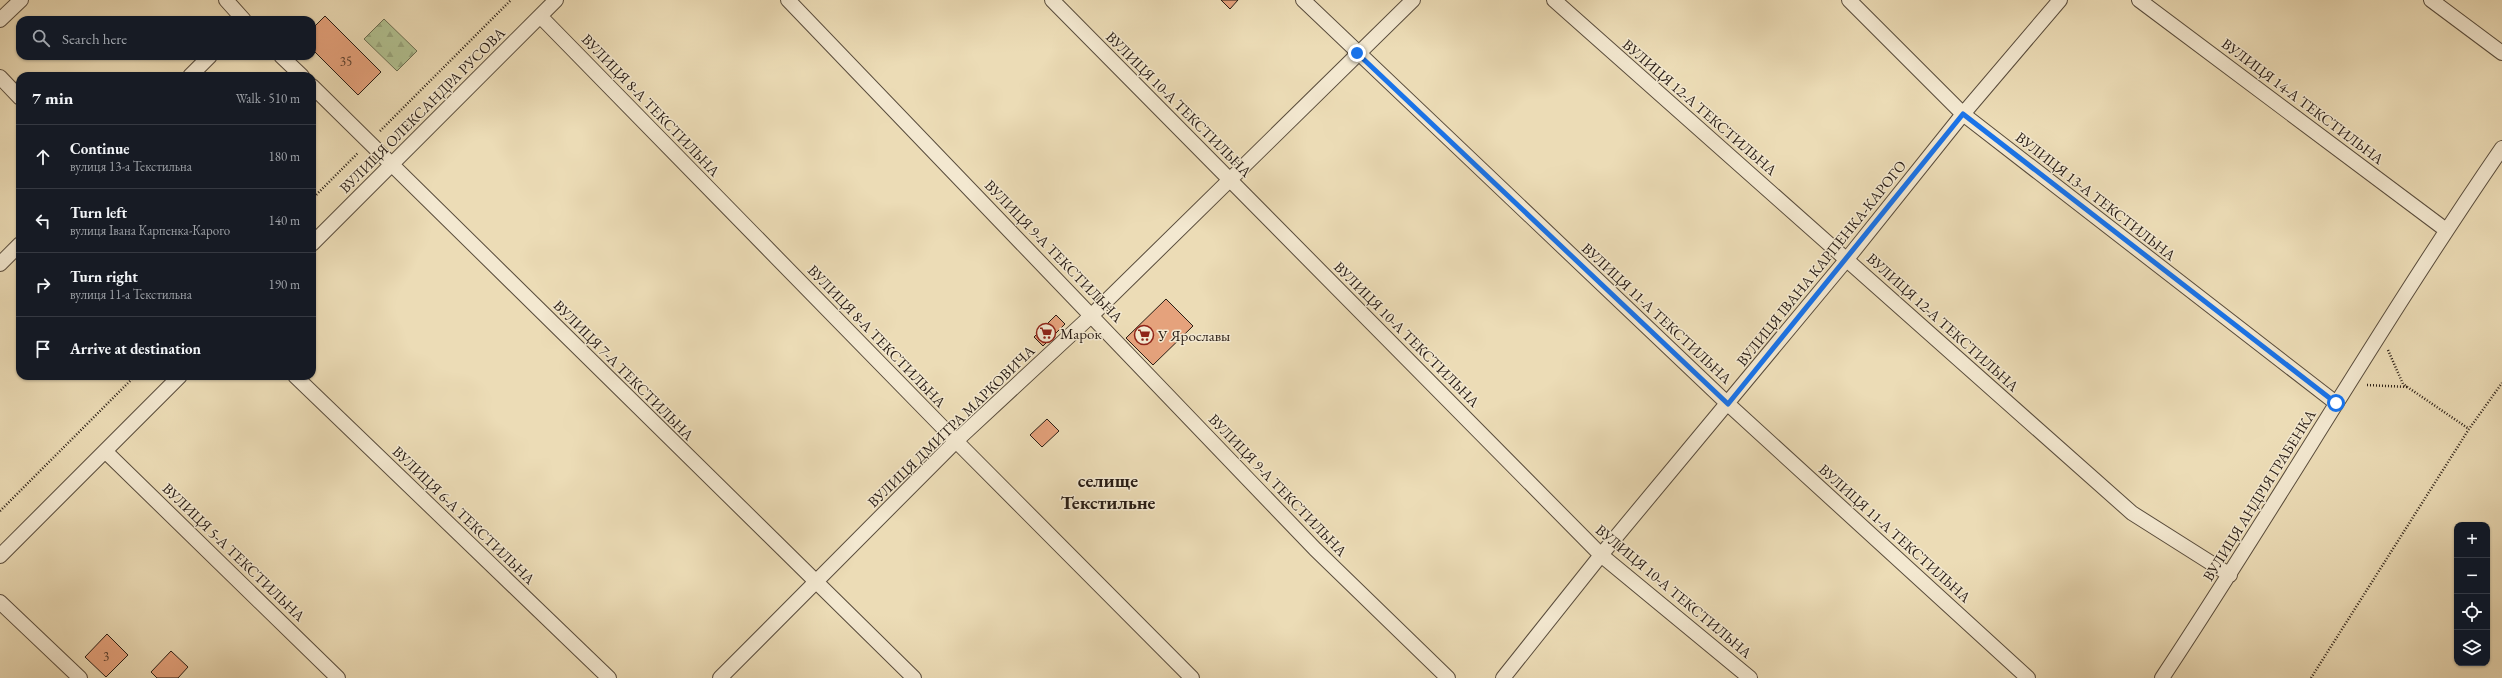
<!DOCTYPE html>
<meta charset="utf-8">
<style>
body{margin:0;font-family:"EB Garamond",serif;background:#20242c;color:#f1f3f6}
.controls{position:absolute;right:12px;bottom:12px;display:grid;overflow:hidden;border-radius:8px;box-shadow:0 1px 3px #0004}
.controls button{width:36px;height:36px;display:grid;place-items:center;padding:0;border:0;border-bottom:1px solid #363941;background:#171b24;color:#f1f3f6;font:20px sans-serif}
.stop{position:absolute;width:12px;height:12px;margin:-9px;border:3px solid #1a73e8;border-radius:50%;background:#fff}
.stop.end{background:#1a73e8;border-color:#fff;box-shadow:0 1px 4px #0008}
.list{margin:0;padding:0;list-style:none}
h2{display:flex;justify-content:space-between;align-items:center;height:52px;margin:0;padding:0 16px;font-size:17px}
h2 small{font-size:13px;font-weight:400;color:#9ea1a6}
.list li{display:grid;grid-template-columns:26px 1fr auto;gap:12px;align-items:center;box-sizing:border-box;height:64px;padding:0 16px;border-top:1px solid #363941}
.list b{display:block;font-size:15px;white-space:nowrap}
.list p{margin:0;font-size:13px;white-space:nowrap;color:#9ea1a6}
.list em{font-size:13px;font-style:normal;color:#9ea1a6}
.icon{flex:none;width:22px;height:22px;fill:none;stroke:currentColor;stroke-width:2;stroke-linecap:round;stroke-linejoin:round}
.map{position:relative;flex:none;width:2502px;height:678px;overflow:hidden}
.search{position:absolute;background:#171b24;box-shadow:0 1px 3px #0004;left:16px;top:16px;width:300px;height:44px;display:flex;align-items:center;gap:10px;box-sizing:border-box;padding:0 14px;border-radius:12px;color:#9ea1a6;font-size:15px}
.panel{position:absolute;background:#171b24;box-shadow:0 1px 3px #0004;left:16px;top:72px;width:300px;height:308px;border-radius:12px}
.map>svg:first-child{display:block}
</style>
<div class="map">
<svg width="2502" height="678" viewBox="0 0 2502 678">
<defs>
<pattern id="forest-firs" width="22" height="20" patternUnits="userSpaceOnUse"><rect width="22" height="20" fill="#b2c292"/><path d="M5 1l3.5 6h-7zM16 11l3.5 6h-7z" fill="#99a67d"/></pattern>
</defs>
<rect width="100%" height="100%" fill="#ecdcb6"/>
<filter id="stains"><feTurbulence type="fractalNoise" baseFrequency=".005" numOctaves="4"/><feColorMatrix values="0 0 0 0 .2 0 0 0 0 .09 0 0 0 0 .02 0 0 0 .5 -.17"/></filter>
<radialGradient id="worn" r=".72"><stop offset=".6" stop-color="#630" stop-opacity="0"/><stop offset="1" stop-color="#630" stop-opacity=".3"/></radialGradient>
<path fill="url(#forest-firs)" stroke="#6d6f53" d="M384 19 417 51 397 71 364 39Z"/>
<path fill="#e5a27c" stroke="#281c14" d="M1221 0H1238L1230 9Z
M325 16 381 72 358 95 312 49V29Z
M1166 299 1193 326 1153 365 1126 338Z
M1056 315 1065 324 1043 346 1034 337Z
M1047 419 1059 431 1042 447 1030 435Z
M107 634 128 655 106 677 85 657Z
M171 651 188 667 178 678H157L151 672Z"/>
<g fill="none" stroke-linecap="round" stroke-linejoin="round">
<defs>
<path id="minor" d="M226 0 244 20
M788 0 1315 549 1448 678
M1052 0 1601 555 1750 678
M1303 0 1728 404 2028 678
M1554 0 2132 513 2230 575
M1849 0 1963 114 2336 403
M2139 0 2446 230
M2431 0 2502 53
M540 16 956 441 1192 678
M0 20 21 0
M281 56 302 76
M190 76 210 56
M0 77 20 98
M312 86 914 678
M312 244 556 0
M0 264 20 244
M295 376 609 678
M105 451 338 678
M0 556 180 376
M0 602 80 678
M720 678 956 441 1092 315 1413 0
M1503 678 1601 555 1847 259 1963 114 2060 0
M2162 678C2278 503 2383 321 2502 148"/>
</defs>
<use href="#minor" stroke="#594c3c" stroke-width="16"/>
<path stroke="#281c14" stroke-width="2.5" stroke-dasharray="1 2" stroke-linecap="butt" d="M380 131 511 0
M312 199 358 153
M2388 350 2403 384 2469 429
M2367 385 2408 387
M0 511 135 376
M2311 678 2469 429 2502 383"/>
<use href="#minor" stroke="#f3e8d0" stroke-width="14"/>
</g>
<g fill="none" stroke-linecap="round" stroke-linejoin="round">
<path stroke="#1a73e8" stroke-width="5" d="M1357 53 1728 404 1963 114 2336 403"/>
</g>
<defs>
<symbol id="supermarket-ring" viewBox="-11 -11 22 22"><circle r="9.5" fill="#f3e8d0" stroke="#8f2418" stroke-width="1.5"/><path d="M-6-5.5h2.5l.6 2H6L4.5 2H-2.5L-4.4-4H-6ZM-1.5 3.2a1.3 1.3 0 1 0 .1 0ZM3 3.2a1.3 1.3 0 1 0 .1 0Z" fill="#8f2418"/></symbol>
</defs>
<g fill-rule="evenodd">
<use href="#supermarket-ring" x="1035" y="322" width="22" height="22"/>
<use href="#supermarket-ring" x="1133" y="324" width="22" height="22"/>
</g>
<g text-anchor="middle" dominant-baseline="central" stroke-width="3" stroke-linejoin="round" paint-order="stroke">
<g font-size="13" fill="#573e2e">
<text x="346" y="61">35</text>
<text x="106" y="656">3</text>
</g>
<g font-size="15" fill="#281c14" stroke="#f3e8d0">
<text transform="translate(2303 101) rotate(37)">ВУЛИЦЯ 14-А ТЕКСТИЛЬНА</text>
<text transform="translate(1179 104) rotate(45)">ВУЛИЦЯ 10-А ТЕКСТИЛЬНА</text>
<text transform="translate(651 105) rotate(46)">ВУЛИЦЯ 8-А ТЕКСТИЛЬНА</text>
<text transform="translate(1700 107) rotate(41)">ВУЛИЦЯ 12-А ТЕКСТИЛЬНА</text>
<text transform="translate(422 110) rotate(-45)">ВУЛИЦЯ ОЛЕКСАНДРА РУСОВА</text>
<text transform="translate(2096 196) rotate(38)">ВУЛИЦЯ 13-А ТЕКСТИЛЬНА</text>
<text transform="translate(1054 251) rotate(46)">ВУЛИЦЯ 9-А ТЕКСТИЛЬНА</text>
<text transform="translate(1821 263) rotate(-51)">ВУЛИЦЯ ІВАНА КАРПЕНКА-КАРОГО</text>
<text transform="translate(1657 313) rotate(43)">ВУЛИЦЯ 11-А ТЕКСТИЛЬНА</text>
<text transform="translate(1943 322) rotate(42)">ВУЛИЦЯ 12-А ТЕКСТИЛЬНА</text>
<text transform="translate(1407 334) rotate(45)">ВУЛИЦЯ 10-А ТЕКСТИЛЬНА</text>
<text transform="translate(877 336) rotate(46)">ВУЛИЦЯ 8-А ТЕКСТИЛЬНА</text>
<text transform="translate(624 370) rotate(45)">ВУЛИЦЯ 7-А ТЕКСТИЛЬНА</text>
<text transform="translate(951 426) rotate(-44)">ВУЛИЦЯ ДМИТРА МАРКОВИЧА</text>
<text transform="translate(1278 485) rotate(46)">ВУЛИЦЯ 9-А ТЕКСТИЛЬНА</text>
<text transform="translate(2259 495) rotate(-58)">ВУЛИЦЯ АНДРІЯ ГРАБЕНКА</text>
<text transform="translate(464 515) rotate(44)">ВУЛИЦЯ 6-А ТЕКСТИЛЬНА</text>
<text transform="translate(1895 533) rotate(42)">ВУЛИЦЯ 11-А ТЕКСТИЛЬНА</text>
<text transform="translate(234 552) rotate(44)">ВУЛИЦЯ 5-А ТЕКСТИЛЬНА</text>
<text transform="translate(1674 591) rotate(40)">ВУЛИЦЯ 10-А ТЕКСТИЛЬНА</text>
</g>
<g font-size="15" fill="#281c14" stroke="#f3e8d0" text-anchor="start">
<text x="1060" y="333">Марок</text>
<text x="1158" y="335">У Ярославы</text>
</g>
<g font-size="19" font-weight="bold" fill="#281c14" stroke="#f3e8d0">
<text x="1108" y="480">селище<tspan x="1108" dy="22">Текстильне</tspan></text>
</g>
</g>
<rect width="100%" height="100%" filter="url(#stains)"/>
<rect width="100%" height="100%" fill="url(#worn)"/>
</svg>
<div class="controls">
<button>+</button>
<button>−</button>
<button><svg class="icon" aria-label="locate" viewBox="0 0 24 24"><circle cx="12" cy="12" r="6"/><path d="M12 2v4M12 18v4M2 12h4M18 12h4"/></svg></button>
<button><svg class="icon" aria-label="layers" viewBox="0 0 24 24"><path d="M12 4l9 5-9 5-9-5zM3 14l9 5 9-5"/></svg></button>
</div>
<div class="stop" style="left:2336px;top:403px"></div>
<div class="stop end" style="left:1357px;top:53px"></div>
<div class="search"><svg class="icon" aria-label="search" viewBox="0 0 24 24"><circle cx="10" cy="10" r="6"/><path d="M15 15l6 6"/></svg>Search here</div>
<section class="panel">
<h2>7 min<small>Walk · 510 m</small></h2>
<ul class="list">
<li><svg class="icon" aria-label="ahead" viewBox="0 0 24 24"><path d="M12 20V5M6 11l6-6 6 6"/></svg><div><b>Continue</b><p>вулиця 13-а Текстильна</p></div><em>180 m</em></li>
<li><svg class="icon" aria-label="left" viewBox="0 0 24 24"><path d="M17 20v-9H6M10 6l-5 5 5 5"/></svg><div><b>Turn left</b><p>вулиця Івана Карпенка-Карого</p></div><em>140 m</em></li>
<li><svg class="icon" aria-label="right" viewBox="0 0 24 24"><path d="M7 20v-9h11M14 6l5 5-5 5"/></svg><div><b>Turn right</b><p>вулиця 11-а Текстильна</p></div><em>190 m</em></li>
<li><svg class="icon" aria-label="arrive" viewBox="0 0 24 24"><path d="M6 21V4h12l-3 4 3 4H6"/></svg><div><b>Arrive at destination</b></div></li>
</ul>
</section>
</div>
